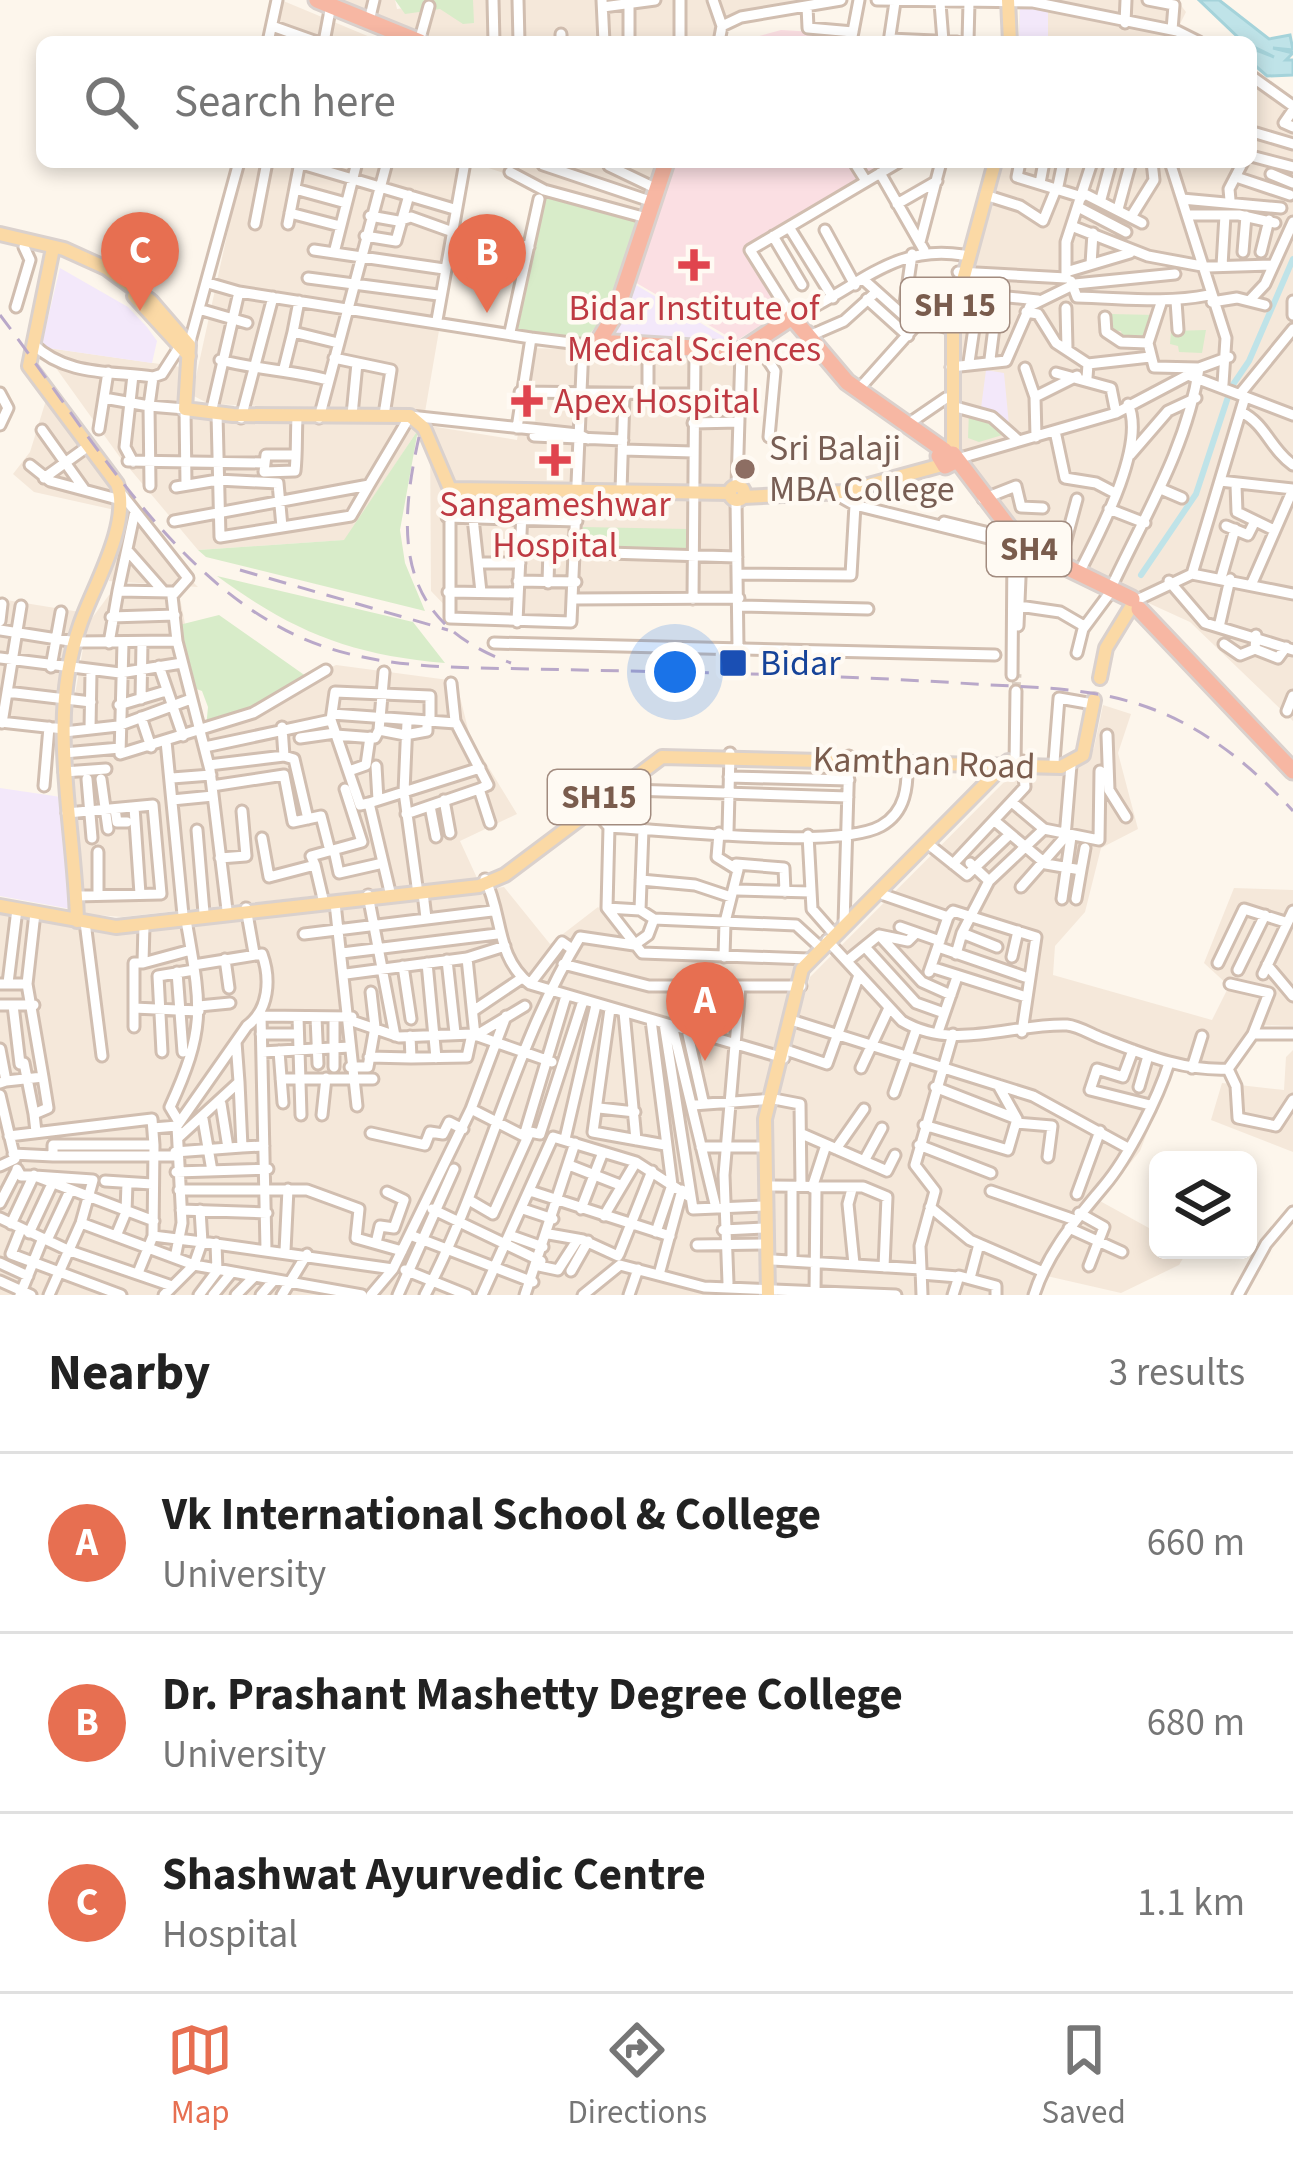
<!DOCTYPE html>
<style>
body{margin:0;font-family:"Source Sans 3",sans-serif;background:#f6f6f6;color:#222}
.controls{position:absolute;right:36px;bottom:36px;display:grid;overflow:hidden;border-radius:18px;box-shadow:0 6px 18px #0003}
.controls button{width:108px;height:108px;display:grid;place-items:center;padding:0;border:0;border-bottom:3px solid #e0e0e0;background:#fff;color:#222;font:60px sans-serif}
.you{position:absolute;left:675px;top:672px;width:42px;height:42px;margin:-30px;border:9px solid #fff;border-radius:50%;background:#1a73e8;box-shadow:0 0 0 18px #1a73e833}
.badge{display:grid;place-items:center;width:78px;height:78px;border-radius:50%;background:#e76f51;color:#fff;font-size:39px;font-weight:700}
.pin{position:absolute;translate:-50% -99px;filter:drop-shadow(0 3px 6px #0008)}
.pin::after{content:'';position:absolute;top:63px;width:42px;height:36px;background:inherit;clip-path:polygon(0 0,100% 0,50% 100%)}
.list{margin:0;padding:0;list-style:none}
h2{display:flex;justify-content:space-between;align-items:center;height:156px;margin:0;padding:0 48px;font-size:51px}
h2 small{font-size:39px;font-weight:400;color:#767676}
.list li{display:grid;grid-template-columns:78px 1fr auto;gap:36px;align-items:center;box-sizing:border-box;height:180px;padding:0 48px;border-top:3px solid #e0e0e0}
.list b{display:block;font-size:45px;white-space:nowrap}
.list p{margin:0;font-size:39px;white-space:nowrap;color:#767676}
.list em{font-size:39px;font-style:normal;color:#767676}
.icon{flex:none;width:66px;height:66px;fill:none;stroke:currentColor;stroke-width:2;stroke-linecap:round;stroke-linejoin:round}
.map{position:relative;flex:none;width:1293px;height:1295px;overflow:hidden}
.search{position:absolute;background:#fff;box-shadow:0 6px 18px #0003;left:36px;right:36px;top:36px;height:132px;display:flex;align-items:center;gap:30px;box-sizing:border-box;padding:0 42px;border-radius:18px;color:#767676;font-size:45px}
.sheet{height:696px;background:#fff}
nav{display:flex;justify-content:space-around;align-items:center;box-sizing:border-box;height:168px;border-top:3px solid #e0e0e0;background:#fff;font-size:33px;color:#767676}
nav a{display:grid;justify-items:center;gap:6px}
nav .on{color:#e76f51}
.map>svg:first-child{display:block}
</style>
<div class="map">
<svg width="1293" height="1295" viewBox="0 0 1293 1295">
<rect width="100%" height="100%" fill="#fdf6ec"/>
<path fill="#f5e8da" d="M281 0 382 42H271Z
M318 0H395L397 9 473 0H836L726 16 717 42H421Z
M1020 0H1177L1186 12 1175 34 1186 42H1019Z
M1251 85 1293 114V721L1190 622 1019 544 956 456 955 326 998 162H1251Z
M243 162H468L425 412 209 404 192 395Z
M470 162H663L641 218Z
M41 347 181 367 182 415 405 424 418 430 345 540 198 550 119 456Z
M532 348 740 355 734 606 575 599 572 619 453 614 431 591 430 426 517 440Z
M47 397 122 493 115 510 34 492 13 474 30 452Z
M129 501 159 549 198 587 109 581Z
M179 593 205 728 336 665 456 681 470 737 517 814 460 841 477 878 122 917 83 914 68 735 87 625 109 595Z
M0 599 80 612 61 729 0 723Z
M1103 705 1131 714 1118 753 1138 829 1101 848 1085 912 1055 946 1053 975 1212 1020 1229 986 1204 963 1234 888 1293 890V1026L1257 1025 1227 1062 1175 1061 1140 1151 1100 1201 1158 1233V1250H1188L1179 1265 1121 1293 1038 1274 1036 1295H769L772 1105 810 977 1015 771 1083 765 1094 748Z
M504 887 550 944 598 907 644 955 800 956 765 1102 762 1295H0V912L92 928 162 929Z
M1293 1050V1152L1211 1120 1222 1083 1284 1090 1286 1057Z"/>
<path fill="#f3e8fa" d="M1020 8H1048V42H1019Z
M60 268 128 307 147 327 157 341 152 363 41 347Z
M631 282 736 344 617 340 610 333Z
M986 370 1004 373 1009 425 981 408Z
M0 788 61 797 71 909 0 896Z"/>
<path fill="#fbdfe3" d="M781 30 833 33 832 42H738Z
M672 162H893L743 249 780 313 736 341 633 281Z"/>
<path fill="#d8ecc9" d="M395 0H473L474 23 463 24 440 9 405 14Z
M545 196 638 221 612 309 585 339 518 329Z
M1110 314 1156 315 1149 339H1123L1121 331H1109Z
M1206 330 1202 353 1179 352 1178 346 1170 344 1171 331Z
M969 410 1009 433 979 442 968 438Z
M418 430 400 530 405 563 425 611 206 557 198 550 344 540Z
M583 527 688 529V550L582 548Z
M217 576 413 622 445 663C351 655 293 632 217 576Z
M219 615 310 679 288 696 206 728 208 707 202 691 191 687 179 625Z"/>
<path fill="#bfe3e8" stroke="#a5d3da" stroke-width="3" d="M1199 0H1219L1269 39 1290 35 1293 50 1273 48 1293 53 1286 60H1293V75L1267 76 1251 62V48L1274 57 1242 41Z"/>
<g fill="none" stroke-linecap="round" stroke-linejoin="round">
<path stroke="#bfe3e8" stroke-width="6" d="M1232 386 1249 361 1293 259
M1141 575 1196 494 1229 394"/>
<path stroke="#dcd0c4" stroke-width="9" stroke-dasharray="9 4.5" stroke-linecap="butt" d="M1016 691 1017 674"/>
<defs>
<path id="minor" d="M493 0 494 42
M518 0 519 42
M602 0 604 42
M713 0 722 26
M877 0 1033 2 1177 31 1199 42
M1148 0 1174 5 1172 30
M940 3 943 41
M629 4V42
M807 6 808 28 853 32
M603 7 655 0
M369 21 374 0
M1125 23 1126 0
M272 26 317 42
M890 39 957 42
M268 42 277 0
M324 42 331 5
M419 42 429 6
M561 42V34
M680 42V0
M719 42 722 26 741 17 841 0
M851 42 859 0
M889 42 895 2
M968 42 969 2
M1251 76 1293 106
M1293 110 1284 123 1293 127
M1256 133 1293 144
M1251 156 1293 167
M295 162 454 209
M854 162 866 181
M899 162 750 250 792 317C856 291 891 243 963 255
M1020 162 1017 177 1082 197
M1170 162 1226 338 1223 384
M543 165 650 201
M609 166 655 188
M510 172 544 190 643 217
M880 173 924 250
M1271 174 1293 183
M1236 177 1290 195
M1040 183 1044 162
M1058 186 1063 162
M295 189 346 203
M1083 193 1142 223
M985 195 1020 206 1043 221 1056 189
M1101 199 1111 162
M1182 199 1281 208
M1230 200 1229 189 1243 162
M897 204 937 181
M1080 208 1126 232
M1118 209 1130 165
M290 213 340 226
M1187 215H1239L1275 223
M370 216 398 221 411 217 450 231
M1131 217 1154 180 1152 162
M255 224 267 162
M288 224 300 162
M789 227 833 298
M1074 227 1148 256 1207 267 1271 265
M825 230 855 285
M365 236 396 241 409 195
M773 236 802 285
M487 237 529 247
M920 242 941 162
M314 250 444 269
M1243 252 1246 216
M1261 252 1269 220
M334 253 357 162
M1091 264 1093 233
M1222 266 1225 215
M958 272 1066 278V242L1092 162
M1066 272 1130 253
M308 278 438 295
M864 280 903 315 952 329
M1071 281 1077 297C1124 298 1163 304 1209 295
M208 283 239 292
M978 294 1038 300
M867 299 908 336
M1250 300 1265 284 1293 222
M299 301 293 332 338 343
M1176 301 1178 330
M1293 301V315
M1212 302 1237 298 1265 305
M905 303 912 254
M1161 303 1148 343 1154 367 1199 368 1229 357
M16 307 30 260 24 247
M1066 308 1067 348
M202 310 247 323
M1026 312 1038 314 1056 343 1088 364 1087 378
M1105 317 1106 332 1121 342 1148 343
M437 320 465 162
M510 332 539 199
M807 337 844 321 875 293
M756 342 775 371 769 437
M33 344C66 376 109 371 153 377L162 374 180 346
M189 345 239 162
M648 348V395
M334 358 391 370 384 415
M990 359 998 296
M220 360C258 370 290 370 328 380
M969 362 982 274
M1088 364 1150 357
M951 367 1006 361 1030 306 1075 284 1175 274
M284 368 293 332
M1025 368 1035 397 1036 437
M1056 373 1111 388 1116 413
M858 390 918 323
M520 392 694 394
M0 393 8 408 0 425
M1240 394 1293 329
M1035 397 1077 376
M104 398 149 406 153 377
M952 406 992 417 1019 441
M1241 412C1266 424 1270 449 1293 465
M211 413 239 292 531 338
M217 414 220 537 351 516 369 485
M352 415 357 363
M241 418 273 297
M319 418 387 162
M693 423 739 422
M908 424 946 398
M517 428 531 338 587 345
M99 429 108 372
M42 430 84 489
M1055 431 1065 478 1096 483 1115 493
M534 436 623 440
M623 450 693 452
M296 455H266L264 472 295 471C297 454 296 436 297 419
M1130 455 1168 411 1196 398
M957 459 1116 413 1188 375 1293 415
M128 461 264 463
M133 462 125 447 133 375
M30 465 50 481 121 500
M44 478 87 447
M1220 481 1293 489
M1236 485 1237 512 1274 530
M150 486 149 406 185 409 186 485
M737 486 741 351
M176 487 218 480 278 483 282 527
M450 489V618L571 622 583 346
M1161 489 1182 498
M621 491 624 395
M120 492 188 578 172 596 177 641 210 770 227 910
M832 492 855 505 1021 546
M983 499 1016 486 1021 507 1043 508
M736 500 738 647
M1109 509 1145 523
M135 511 118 591 172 592
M447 517 577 521
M473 518 481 592
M174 521 369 485 410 416 578 434 588 439
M944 522 1014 539
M1226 526 1248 535 1255 521
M522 548 576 549
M127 550 163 591
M576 552 737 557
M1060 562 1077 499
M480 563H520
M1079 573C1099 534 1147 445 1128 404
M737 574 851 575 855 505
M1192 574 1245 397
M1221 578 1235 529
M518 581 576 582
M1169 581 1205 623 1293 650
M548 583 549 549
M1252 583 1293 489
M1111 588C1145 515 1187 447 1199 368
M448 592 517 593
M574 599 739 598
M693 599 695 349
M1139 599 1192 574 1293 594
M739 606 868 609
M1019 606 1060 612 1084 626
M111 617 175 615
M0 621 2 604
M517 622 523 490
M1018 626 1021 554
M1219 627 1230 579
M0 630 76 642 177 641
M1256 635 1255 649 1278 658 1286 647
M109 643 118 591
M123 643 120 754 253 713 326 670
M494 643 995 655
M1224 644 1240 655 1255 649
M1077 653 1083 629 1109 594
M0 658 120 673 182 663
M159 666 183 736
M51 667 61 612
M384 672 379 730 405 735 427 731V721
M1012 675 1013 549
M451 683 455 721 488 785 479 789 490 823
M7 692 91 702
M141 699 142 642
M119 705 166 691
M1287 711 1293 696
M332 714 456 723
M141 717 151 747
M331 720 335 692 430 696V722
M0 722 64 729
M407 722 404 792 418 894
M2 723 21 606
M282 727 284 756 294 759 308 819
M90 729 91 672
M64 732 118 726 191 699
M336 735 375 738 379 730
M1107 735 1109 790 1126 817
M300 738 335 733
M166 741 183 915
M205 747 331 720 360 805 369 803 390 892
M64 753 120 748
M1054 762 1059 698 1093 704
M209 765 284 756
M376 766 378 800
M1015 766 1016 691
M349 771 366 765 370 737
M64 772 106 769
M729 777 849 780
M172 778 211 775
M87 779 92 838
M101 779 108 829
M621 780 631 790 848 797
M44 786 49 727
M212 786 284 775 293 822 321 816 330 851
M172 800 213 796
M444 800 450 833
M369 803 480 768
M1013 803 1044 829 1099 840 1100 771
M590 805 609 827C666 830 838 850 881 826 906 812 908 786 907 760
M430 806 436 837
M134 807 140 894
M115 809 117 822H127
M67 813 153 805 161 894 75 896
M406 814 479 789
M996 822 1046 864 1081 870 1076 899
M609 827 607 908 642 953 809 959
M643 829 640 910 654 919 796 925 820 947
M197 830 204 913
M728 832 730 753
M719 833 717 857 738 870 725 922 724 957
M808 835 812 909 834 934
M262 838 269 877 315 865 323 899
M932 847 967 875 1009 835
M334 850 339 873 383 863
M98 852V895
M220 858 246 856 242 811
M736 864 784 868 785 892
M953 864 1025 787 1023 761
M315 865 311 856 362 842 345 789
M1081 870 1085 848
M485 879C503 914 495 957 530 984L784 1058
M641 880 695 885 731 897
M989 881 1044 829
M1021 887 1065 837 1071 765
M737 890 811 892
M423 893 426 918
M368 895 395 1036
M884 895 948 917 929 972
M1062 899 1071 837
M335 903 357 1106
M246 908 254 953
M607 908 640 910
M948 917 953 911 1036 937 1022 1032
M85 922 102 1056
M844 924 849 756
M900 927 940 941
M962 933 989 881 970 863
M304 934 492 911
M879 935 922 982 951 995
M827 940 902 1021C954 1052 1012 1023 1067 1025 1078 1026 1091 1034 1101 1038 1143 1054 1182 1071 1228 1069L1253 1034H1293
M865 947 916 1003 944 1013
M938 947 1028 978
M342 953 497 934
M956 954 962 933 997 947
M1012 957 1018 931
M467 958 475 1036 525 1006
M225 959 229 988
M447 960 455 1033
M847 961 879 935 908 941 916 933
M143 963 191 950
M427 963 436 1058
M1218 963 1244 909 1285 922
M563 964 649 986H801
M1267 965 1293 996
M403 966 411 1019
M931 967 1026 997
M1238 970 1265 915
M177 972 183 1052
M346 974 467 958 505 946
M1263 974 1293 911
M8 983 17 909
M0 984H27L35 913
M530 984 562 942 572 949
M1230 984 1269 993 1253 1034
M0 1005H34
M13 1005 20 1064
M199 1006 230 1003
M134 1008 199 1011
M610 1009 593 1132 665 1145
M473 1011 522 978
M624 1012 636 1140
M298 1017 301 1115
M316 1017 318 1064
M334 1017V1067
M651 1020 672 1185 656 1232
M352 1021 399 1037 472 1034 552 1062
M794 1021 1033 1096 1126 1147
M664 1023 693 1209 766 1206
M672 1025 716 1208
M134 1027V963H143L144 925
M687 1030 703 1101
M938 1032 957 977
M261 1034H297
M410 1036 411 1058 467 1057 472 1034
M236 1042 239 1082
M0 1049 6 1081 0 1083
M786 1050 827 1064 859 975
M1133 1050 1123 1077 1097 1069 1090 1090 1150 1105
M279 1051 283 1103
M162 1052 158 976 194 970
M262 1052 350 1047
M369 1057 411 1058
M24 1063 34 1114
M350 1067H368L375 1027 371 992
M861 1068 889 1008
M1192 1068 1202 1036
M1228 1069 1236 1086 1238 1118 1276 1126 1293 1100
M281 1079H373
M6 1081 43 1077 27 984
M935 1087 1017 1119
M1139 1087 1148 1056
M894 1093 916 1030
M0 1095 15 1159 0 1166
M221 1104 228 1148
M693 1105 774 1099 800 1104 801 1186
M599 1108 635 1112
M471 1109 506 1016
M322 1115 326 1078
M203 1119 212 1171
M179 1122 170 1107C207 1026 201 1007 186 920
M1016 1123 1052 1126 1048 1157
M924 1125 1008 1150 1017 1119 998 1085
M177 1126 247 1026C269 1010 271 979 262 954L194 965
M153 1128 177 1126 182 1223 175 1258
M36 1132 34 1114 48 1108 43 1077
M371 1133 425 1145 430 1132 443 1134 449 1122 463 1129
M802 1134 887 1171 895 1155
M9 1136 152 1119 154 1145
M178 1138 239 1082 242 1147 264 1146
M565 1139 596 1005
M919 1145 991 1173
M701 1147H765
M836 1149 864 1109
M175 1152 242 1147
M13 1154 53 1156V1145H154L153 1236 138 1273
M53 1156H176
M864 1161 882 1128
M569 1165 620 1185
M17 1169 21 1176H35L154 1221
M176 1172 268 1169
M35 1176 93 1180 81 1223 49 1295
M105 1181 152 1184
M772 1186 863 1187 887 1197 884 1267
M792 1187V1260
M812 1188 826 1145
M852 1189 848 1204 854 1264
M179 1190H307L359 1209 356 1238 402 1251
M530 1191 670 1236
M991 1191 1075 1220
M1077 1194 1100 1131
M469 1200 493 1214 530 1132 540 1134 583 1001
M0 1203 17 1170
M930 1207 970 1240 1041 1271
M432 1209 541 1261
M523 1209 553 1219
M581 1209 603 1152
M181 1210 267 1213
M200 1210 202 1242 393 1269
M1079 1213 1104 1227 1089 1266
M604 1216 636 1162
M0 1218 70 1251 172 1286
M81 1223 194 1265 255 1276
M11 1224 34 1175
M1069 1228 1122 1252
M21 1229 11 1254 121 1295
M723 1230 766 1228
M29 1233 52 1184
M549 1234 583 1240 618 1256
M410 1235 533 1282
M116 1236 126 1212 127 1183
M153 1236 202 1242 194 1265 164 1295
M512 1236 543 1247
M47 1240 70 1191
M376 1243 380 1226 394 1228 404 1200 387 1192
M697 1245 766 1244
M266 1249 261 1016 352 1017
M285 1251 288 1189
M619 1254 652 1171
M773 1260 921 1269 922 1295
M0 1263 28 1276
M539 1266 558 1270 578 1239
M921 1269 920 1246 935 1191 915 1165 953 1034
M405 1270 467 1295
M571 1271 588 1241
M660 1271 682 1190
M921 1274 958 1277
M970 1278 979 1244
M0 1281 31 1295
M728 1283 724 1175 740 986
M20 1295 43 1238
M199 1295 217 1271 216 1243
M213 1295 232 1272
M236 1295 255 1276 362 1295
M261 1295 274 1280
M282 1295 307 1254
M371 1295 393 1269 471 1109 524 1136 566 996
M398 1295 454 1169
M425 1295C486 1179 512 1049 580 937L634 945 648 935 654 919
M482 1295 553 1137 636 1162 690 1197
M525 1295 575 1143
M583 1295 620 1265 704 1287 896 1295
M629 1295 638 1269
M815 1295 816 1188
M953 1295 959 1276 996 1286V1295
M1034 1295C1048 1251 1076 1220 1104 1186 1128 1158 1158 1098 1169 1063
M1238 1295 1266 1244 1293 1212"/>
<path id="major" d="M1008 0 1010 42
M0 234 64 249 106 268 151 301 189 345 185 409 233 415 410 416 424 428 450 489 730 493
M53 248 29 366 117 484C132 523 92 589 80 625 46 721 75 823 77 921
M134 296 189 356
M953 454V317L995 162
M730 493a7 7 0 1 1 14 0a7 7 0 1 1-14 0Z
M743 497 843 492 942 465
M1100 678 1106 648 1131 607
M0 906 116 927 479 886 505 875 662 757 1061 767 1083 755 1094 700
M768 1295 765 1119 802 969 1008 761"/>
<path id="highway" d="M317 0 420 42
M666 162 616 313 598 342 741 351 792 317
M792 317 847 382 945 451
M955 461 945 466 939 456 953 454 1023 546 1132 599
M1139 609 1293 771"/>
</defs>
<use href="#minor" stroke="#d1beb0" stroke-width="15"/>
<use href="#major" stroke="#dad1cd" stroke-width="18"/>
<use href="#highway" stroke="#dad1cd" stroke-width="21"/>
<use href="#minor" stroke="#fff" stroke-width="9"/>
<use href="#major" stroke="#fbd9a5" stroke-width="12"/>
<use href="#highway" stroke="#f7b7a3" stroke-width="15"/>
<path stroke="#b9a8c9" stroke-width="3" stroke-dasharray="18 12" stroke-linecap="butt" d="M0 315C80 420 160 560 276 625 355 670 443 667 532 669 674 672 817 674 959 683 1026 688 1091 685 1155 710 1209 731 1255 769 1293 811
M419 437C396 539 398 622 511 663
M240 570 448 630"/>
</g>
<g fill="#e0444e" stroke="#fffaf3" stroke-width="4.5">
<path d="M688 247h12v12h12v12h-12v12h-12v-12h-12v-12h12z"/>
<path d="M521 383h12v12h12v12h-12v12h-12v-12h-12v-12h12z"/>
<path d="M549 442h12v12h12v12h-12v12h-12v-12h-12v-12h12z"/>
</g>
<circle fill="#8d6e63" stroke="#fffaf3" stroke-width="4.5" cx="745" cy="469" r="12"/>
<rect fill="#1a4fb4" stroke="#fffaf3" stroke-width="4.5" x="718" y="648" width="30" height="30" rx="6"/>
<g text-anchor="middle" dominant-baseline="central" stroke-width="9" stroke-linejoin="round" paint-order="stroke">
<g fill="#fffaf3" stroke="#a28b7f" stroke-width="3">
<rect x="901" y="278" width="108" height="54" rx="9"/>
<rect x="987" y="522" width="84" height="54" rx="9"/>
<rect x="548" y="770" width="102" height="54" rx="9"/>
</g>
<g font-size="33" font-weight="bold" fill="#7a5c4d">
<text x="955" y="305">SH 15</text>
<text x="1029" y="549">SH4</text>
<text x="599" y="797">SH15</text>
</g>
<g font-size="36" fill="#be3a42" stroke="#fffaf3">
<text x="694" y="308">Bidar Institute of<tspan x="694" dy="41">Medical Sciences</tspan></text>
<text x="554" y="401" text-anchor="start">Apex Hospital</text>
<text x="555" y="504">Sangameshwar<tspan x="555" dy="41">Hospital</tspan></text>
</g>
<g font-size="36" fill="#785e54" stroke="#fffaf3" text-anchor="start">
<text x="769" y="448">Sri Balaji<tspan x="769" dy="41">MBA College</tspan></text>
</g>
<g font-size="36" fill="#164399" stroke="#fffaf3" text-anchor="start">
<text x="760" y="663">Bidar</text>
</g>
<g font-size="36" fill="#7a5c4d" stroke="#fffaf3">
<text transform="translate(924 763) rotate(2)">Kamthan Road</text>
</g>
</g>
</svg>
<div class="controls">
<button><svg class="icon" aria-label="layers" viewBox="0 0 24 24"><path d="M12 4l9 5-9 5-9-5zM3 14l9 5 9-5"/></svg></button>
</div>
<div class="you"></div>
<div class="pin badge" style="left:705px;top:1061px">A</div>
<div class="pin badge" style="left:487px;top:313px">B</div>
<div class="pin badge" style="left:140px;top:311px">C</div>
<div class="search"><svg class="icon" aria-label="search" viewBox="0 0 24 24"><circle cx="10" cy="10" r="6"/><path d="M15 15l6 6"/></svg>Search here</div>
</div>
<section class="sheet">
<h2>Nearby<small>3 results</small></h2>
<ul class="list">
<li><span class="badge">A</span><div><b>Vk International School &amp; College</b><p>University</p></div><em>660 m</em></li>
<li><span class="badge">B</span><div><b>Dr. Prashant Mashetty Degree College</b><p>University</p></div><em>680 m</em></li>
<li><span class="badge">C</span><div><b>Shashwat Ayurvedic Centre</b><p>Hospital</p></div><em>1.1 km</em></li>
</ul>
</section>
<nav>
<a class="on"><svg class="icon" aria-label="map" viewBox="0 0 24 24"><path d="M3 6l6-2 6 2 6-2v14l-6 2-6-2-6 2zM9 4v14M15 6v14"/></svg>Map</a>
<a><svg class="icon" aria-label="directions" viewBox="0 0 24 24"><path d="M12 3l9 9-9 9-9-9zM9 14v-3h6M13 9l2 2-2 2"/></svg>Directions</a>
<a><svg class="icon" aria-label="saved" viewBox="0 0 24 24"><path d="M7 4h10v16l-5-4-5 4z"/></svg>Saved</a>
</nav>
